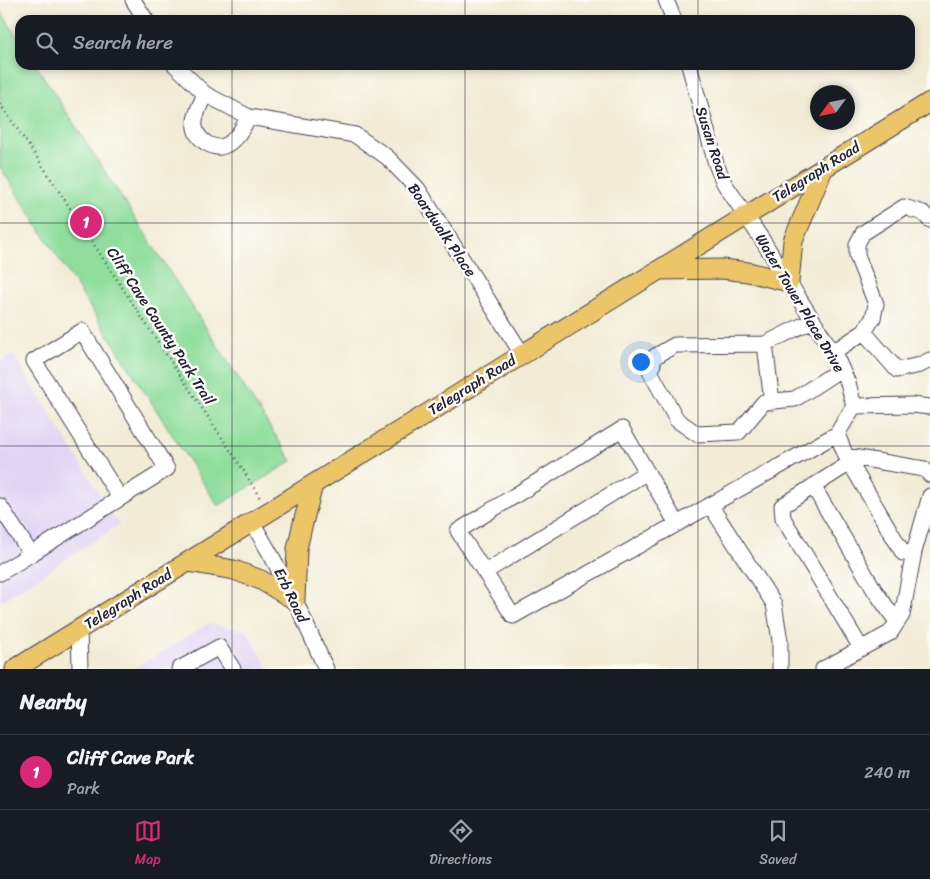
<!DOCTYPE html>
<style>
body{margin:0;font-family:Sriracha,sans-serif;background:#20242c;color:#f1f3f6}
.compass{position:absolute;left:810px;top:85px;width:45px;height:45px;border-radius:50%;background:#171b24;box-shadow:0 2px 8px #0003;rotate:237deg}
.you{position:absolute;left:640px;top:361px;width:18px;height:18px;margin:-12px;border:4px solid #fff;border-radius:50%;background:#1a73e8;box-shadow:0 0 0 8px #1a73e833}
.badge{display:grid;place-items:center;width:32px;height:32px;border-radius:50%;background:#db2777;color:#fff;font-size:16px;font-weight:700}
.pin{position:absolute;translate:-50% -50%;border:2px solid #fff;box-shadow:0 1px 5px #0006}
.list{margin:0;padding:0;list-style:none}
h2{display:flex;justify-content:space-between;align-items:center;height:65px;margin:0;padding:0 20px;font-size:21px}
h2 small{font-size:16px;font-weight:400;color:#9ea1a6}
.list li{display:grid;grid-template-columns:32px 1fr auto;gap:15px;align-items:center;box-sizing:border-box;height:75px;padding:0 20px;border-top:1px solid #363941}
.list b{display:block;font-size:19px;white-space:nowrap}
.list p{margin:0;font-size:16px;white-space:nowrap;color:#9ea1a6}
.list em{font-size:16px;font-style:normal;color:#9ea1a6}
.icon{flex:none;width:28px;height:28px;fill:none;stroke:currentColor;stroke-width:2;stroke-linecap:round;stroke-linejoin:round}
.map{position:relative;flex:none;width:930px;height:669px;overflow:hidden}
.search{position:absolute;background:#171b24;box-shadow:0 2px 8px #0003;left:15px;right:15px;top:15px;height:55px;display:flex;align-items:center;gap:12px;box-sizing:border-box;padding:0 18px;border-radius:15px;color:#9ea1a6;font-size:19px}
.sheet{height:140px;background:#171b24}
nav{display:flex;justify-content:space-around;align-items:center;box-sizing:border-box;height:70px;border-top:1px solid #363941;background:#171b24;font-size:14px;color:#9ea1a6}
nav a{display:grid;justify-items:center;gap:2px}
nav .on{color:#db2777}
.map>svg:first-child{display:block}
</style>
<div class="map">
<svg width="930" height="669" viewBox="0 0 930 669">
<rect width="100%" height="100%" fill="#fdfcf7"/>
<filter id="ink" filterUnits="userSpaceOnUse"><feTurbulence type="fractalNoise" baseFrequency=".02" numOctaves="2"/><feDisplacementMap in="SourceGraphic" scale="10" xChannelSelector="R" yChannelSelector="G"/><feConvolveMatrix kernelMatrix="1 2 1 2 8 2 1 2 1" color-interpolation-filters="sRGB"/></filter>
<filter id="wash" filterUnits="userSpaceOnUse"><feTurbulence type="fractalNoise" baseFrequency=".0096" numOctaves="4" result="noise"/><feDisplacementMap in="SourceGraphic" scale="20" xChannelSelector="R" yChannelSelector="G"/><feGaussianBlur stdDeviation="1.12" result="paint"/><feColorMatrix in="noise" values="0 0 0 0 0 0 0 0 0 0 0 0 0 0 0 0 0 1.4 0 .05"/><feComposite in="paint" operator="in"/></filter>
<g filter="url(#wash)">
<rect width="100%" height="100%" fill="#f2ecd6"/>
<path fill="#e0d4f4" d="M13 354 119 525 0 602V362Z
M208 624H214L247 631 269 669H133Z"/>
<path fill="#8fde9d" stroke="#58806c" d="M0 10 20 41V65H36L292 461 218 506 0 167Z"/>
</g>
<g filter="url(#ink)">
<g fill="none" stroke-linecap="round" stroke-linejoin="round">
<defs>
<path id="minor" d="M133 0 146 20
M666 0 674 20
M175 65 205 94 249 117 355 135 387 157 418 189 522 354
M689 65 716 164 724 183 763 241 837 359 848 383 854 406 912 405 930 407
M205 94C197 112 186 129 206 143 212 146 218 149 224 146 236 141 243 127 249 117
M813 320 765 344 675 345 654 357 651 373 677 420 697 434 739 432 764 402 795 399 841 369
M864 332 873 318 876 304 857 256V244L863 233 904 207 923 213 930 220
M765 344 772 402
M833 352 864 332 897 370 920 365 930 360
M837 434 846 456 903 553 914 552 930 496
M846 456 924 469 930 475
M850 463 782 506 783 518 861 648
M813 486 875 591 897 622
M710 505 774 604 780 641V669
M0 506 31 554 0 573
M252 522 271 555 295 600 326 669
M677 524 622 429 458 531 513 616 837 434 854 406
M31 554 167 469 82 331 34 361 120 498
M485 572 647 472
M79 629 80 669
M179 669 219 647 233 669
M823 669 890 633 902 615 914 552"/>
<path id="major" d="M660 270 722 269 748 272 789 282 793 241 824 167
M188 562 234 570 261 580 295 600 297 549 302 527 313 485
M15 669 930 102"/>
</defs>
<use href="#minor" stroke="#414052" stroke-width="17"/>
<use href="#major" stroke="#414052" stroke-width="21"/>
<path stroke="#414052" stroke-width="2.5" stroke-dasharray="1 4" stroke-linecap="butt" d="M0 104 36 156 144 321 242 468 260 498"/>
<use href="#minor" stroke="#fff" stroke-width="15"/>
<use href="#major" stroke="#ecc569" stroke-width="19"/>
</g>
</g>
<path fill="none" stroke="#22223b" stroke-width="1" stroke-opacity="0.55" d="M232 0V20M465 0V20M698 0V20M232 65V669M465 65V669M698 65V669M0 223H930M0 446H930"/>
<g text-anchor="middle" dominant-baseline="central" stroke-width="5" stroke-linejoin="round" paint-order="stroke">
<g font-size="15" fill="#22223b" stroke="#fdfcf7">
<text transform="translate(712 143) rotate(72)">Susan Road</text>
<text transform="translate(816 172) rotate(-32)">Telegraph Road</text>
<text transform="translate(442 230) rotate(56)">Boardwalk Place</text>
<text transform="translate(800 303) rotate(59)">Water Tower Place Drive</text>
<text transform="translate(161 326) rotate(57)">Cliff Cave County Park Trail</text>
<text transform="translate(472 385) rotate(-32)">Telegraph Road</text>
<text transform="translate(291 595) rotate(64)">Erb Road</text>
<text transform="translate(128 599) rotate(-32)">Telegraph Road</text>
</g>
</g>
</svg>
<svg class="compass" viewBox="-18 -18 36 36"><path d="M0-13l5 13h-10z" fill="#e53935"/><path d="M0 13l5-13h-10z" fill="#9ea1a6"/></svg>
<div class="you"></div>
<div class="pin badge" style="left:86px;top:222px">1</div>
<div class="search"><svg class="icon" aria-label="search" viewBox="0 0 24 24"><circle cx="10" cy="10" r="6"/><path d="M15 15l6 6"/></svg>Search here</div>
</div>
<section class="sheet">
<h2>Nearby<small></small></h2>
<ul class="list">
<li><span class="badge">1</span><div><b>Cliff Cave Park</b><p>Park</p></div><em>240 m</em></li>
</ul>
</section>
<nav>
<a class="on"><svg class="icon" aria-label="map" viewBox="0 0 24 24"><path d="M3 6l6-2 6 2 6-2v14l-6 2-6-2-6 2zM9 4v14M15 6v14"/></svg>Map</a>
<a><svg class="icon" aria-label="directions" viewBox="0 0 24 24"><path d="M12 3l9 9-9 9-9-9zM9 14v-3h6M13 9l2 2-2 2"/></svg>Directions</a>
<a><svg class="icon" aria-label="saved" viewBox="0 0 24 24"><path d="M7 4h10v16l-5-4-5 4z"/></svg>Saved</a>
</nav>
